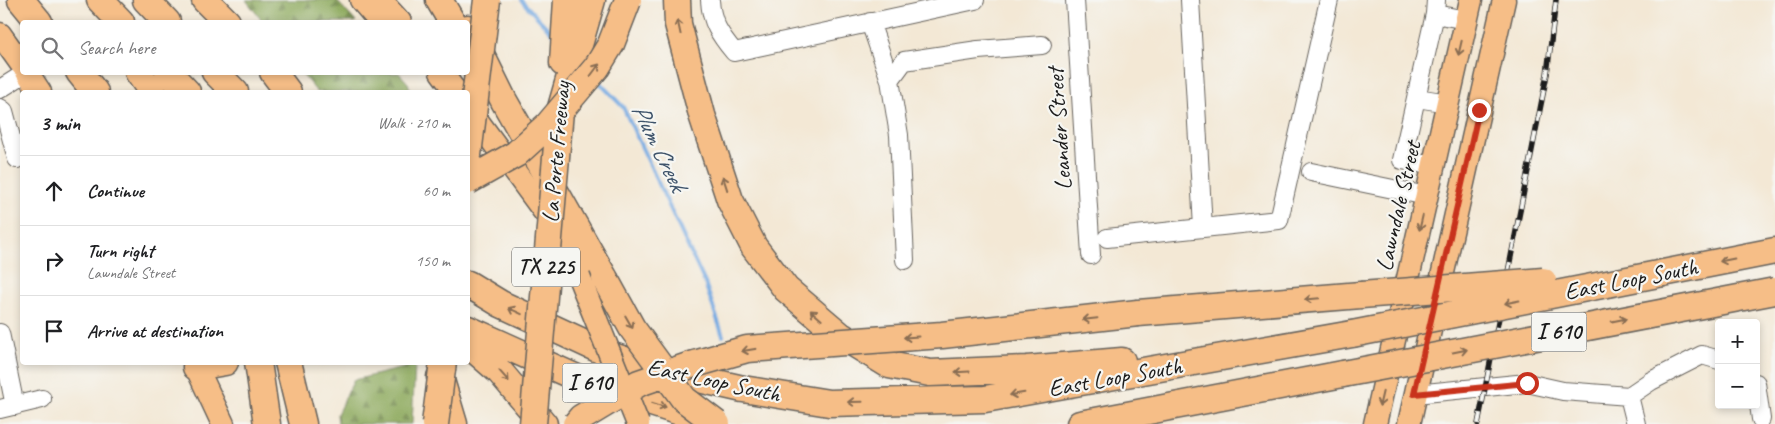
<!DOCTYPE html>
<meta charset="utf-8">
<style>
body{margin:0;font-family:Caveat,sans-serif;background:#f2f2f2;color:#202124}
.controls{position:absolute;right:15px;bottom:15px;display:grid;overflow:hidden;border-radius:5px;box-shadow:0 2px 8px #0003}
.controls button{width:45px;height:45px;display:grid;place-items:center;padding:0;border:0;border-bottom:1px solid #e0e0e0;background:#fff;color:#202124;font:25px sans-serif}
.stop{position:absolute;width:15px;height:15px;margin:-11px;border:4px solid #c8321e;border-radius:50%;background:#fff}
.stop.end{background:#c8321e;border-color:#fff;box-shadow:0 1px 5px #0008}
.list{margin:0;padding:0;list-style:none}
h2{display:flex;justify-content:space-between;align-items:center;height:65px;margin:0;padding:0 20px;font-size:21px}
h2 small{font-size:16px;font-weight:400;color:#757577}
.list li{display:grid;grid-template-columns:32px 1fr auto;gap:15px;align-items:center;box-sizing:border-box;height:70px;padding:0 20px;border-top:1px solid #e0e0e0}
.list b{display:block;font-size:19px;white-space:nowrap}
.list p{margin:0;font-size:16px;white-space:nowrap;color:#757577}
.list em{font-size:16px;font-style:normal;color:#757577}
.icon{flex:none;width:28px;height:28px;fill:none;stroke:currentColor;stroke-width:2;stroke-linecap:round;stroke-linejoin:round}
.map{position:relative;flex:none;width:1775px;height:424px;overflow:hidden}
.search{position:absolute;background:#fff;box-shadow:0 2px 8px #0003;left:20px;top:20px;width:450px;height:55px;display:flex;align-items:center;gap:12px;box-sizing:border-box;padding:0 18px;border-radius:5px;color:#757577;font-size:19px}
.panel{position:absolute;background:#fff;box-shadow:0 2px 8px #0003;left:20px;top:90px;width:450px;height:275px;border-radius:5px}
.map>svg:first-child{display:block}
</style>
<div class="map">
<svg width="1775" height="424" viewBox="0 0 1775 424">
<defs>
<pattern id="forest-firs" width="22" height="20" patternUnits="userSpaceOnUse" patternTransform="scale(1.25)"><rect width="22" height="20" fill="#8ca95c"/><path d="M5 1l3.5 6h-7zM16 11l3.5 6h-7z" fill="#72894b"/></pattern>
</defs>
<rect width="100%" height="100%" fill="#f6f6f2"/>
<filter id="ink" filterUnits="userSpaceOnUse"><feTurbulence type="fractalNoise" baseFrequency=".02" numOctaves="2"/><feDisplacementMap in="SourceGraphic" scale="10" xChannelSelector="R" yChannelSelector="G"/><feConvolveMatrix kernelMatrix="1 2 1 2 8 2 1 2 1" color-interpolation-filters="sRGB"/></filter>
<filter id="wash" filterUnits="userSpaceOnUse"><feTurbulence type="fractalNoise" baseFrequency=".0096" numOctaves="4" result="noise"/><feDisplacementMap in="SourceGraphic" scale="20" xChannelSelector="R" yChannelSelector="G"/><feGaussianBlur stdDeviation="1.12" result="paint"/><feColorMatrix in="noise" values="0 0 0 0 0 0 0 0 0 0 0 0 0 0 0 0 0 1.4 0 .05"/><feComposite in="paint" operator="in"/></filter>
<g filter="url(#wash)">
<rect width="100%" height="100%" fill="#f3e8d5"/>
<path fill="url(#forest-firs)" stroke="#54623c" d="M246 0H336L356 22H263Z
M301 73H399L408 83 411 92H317Z
M415 365 412 424H338L337 414 354 380Z"/>
<g fill="none" stroke-linecap="round" stroke-linejoin="round">
<path stroke="#74a9e1" stroke-width="4" d="M521 0 554 35
M598 81 623 107 705 283 723 336"/>
</g>
</g>
<g filter="url(#ink)">
<g fill="none" stroke-linecap="round" stroke-linejoin="round">
<defs>
<path id="minor" d="M710 0C711 22 720 35 734 52L975 0
M1075 0 1091 255
M1190 0 1203 228
M1435 14 1466 20
M870 22 890 80
M0 89 27 72
M1417 98 1448 103
M0 108 4 111 17 159
M1434 166 1402 160 1435 14 1436 0
M1311 172 1427 196
M1107 238 1279 220 1329 0
M905 260 899 135 890 80 904 61 978 50 1042 45
M0 333 15 406
M1756 383 1761 419
M1415 394 1527 383 1563 391 1629 396 1651 381 1702 355 1719 360
M1629 396 1636 424
M0 409 42 399"/>
<path id="major" d="M361 0 380 22
M380 0 400 22
M0 34 22 65
M27 72 40 92
M441 72 456 92
M468 108 549 218 579 277
M194 362 223 424
M1375 424 1471 0
M1409 424 1504 0"/>
<path id="highway" d="M21 0 39 22
M100 0 121 22
M146 0 167 22
M205 0 227 22
M439 0 452 22
M677 0 678 24 702 115 730 200 754 247 786 289 840 335 889 365 930 373 1027 369 1122 361
M468 28 504 101 605 279
M563 63 567 0
M79 72 95 92
M138 72 152 92
M168 72 187 92
M215 72 235 92
M273 72 288 92
M560 111 592 0
M1663 273 1775 251
M468 284 501 304 613 356 646 367 743 389 829 403 985 399 1352 334
M1138 313 1361 295
M468 329 586 382 714 423
M468 344 500 372 544 424
M258 362 267 424
M288 362 303 424
M196 367 225 362
M440 377 454 424
M1080 424 1343 374"/>
</defs>
<use href="#minor" stroke="#67635d" stroke-width="20"/>
<use href="#major" stroke="#67635d" stroke-width="25"/>
<use href="#highway" stroke="#67635d" stroke-width="29"/>
<use href="#minor" stroke="#fff" stroke-width="18"/>
<use href="#major" stroke="#f6be87" stroke-width="22"/>
<use href="#highway" stroke="#f6be87" stroke-width="26"/>
<defs>
<path id="rail" d="M1478 424 1547 74 1556 0"/>
</defs>
<use href="#rail" stroke="#1c1c1c" stroke-width="5.5"/>
<use href="#rail" stroke="#f6f6f2" stroke-width="4" stroke-dasharray="11" stroke-linecap="butt"/>
<defs>
<path id="major-bridge" d="M579 277 638 424"/>
<path id="highway-bridge" d="M468 155 487 0
M468 181 516 154 548 125 597 67 611 44 628 0
M605 279 632 328 684 399 717 424
M1361 295 1543 281
M1352 334 1663 273
M1343 374 1775 291
M435 424 443 362
M533 424 560 111
M576 424 581 418 639 383 691 365 747 349 942 335 1138 313"/>
</defs>
<use href="#major-bridge" stroke="#67635d" stroke-width="25" stroke-linecap="butt"/>
<use href="#highway-bridge" stroke="#67635d" stroke-width="29" stroke-linecap="butt"/>
<use href="#major-bridge" stroke="#f6be87" stroke-width="22"/>
<use href="#highway-bridge" stroke="#f6be87" stroke-width="26"/>
</g>
<defs><path id="oneway-shaft" d="M-6 0H5M1.5-3L5.5 0L1.5 3" fill="none" stroke-width="1.6" stroke-linecap="round" stroke-linejoin="round" transform="scale(1.25)"/></defs>
<g stroke="#896d52">
<use href="#oneway-shaft" transform="translate(679 27) rotate(-102)"/>
<use href="#oneway-shaft" transform="translate(1460 48) rotate(103)"/>
<use href="#oneway-shaft" transform="translate(595 70) rotate(-53)"/>
<use href="#oneway-shaft" transform="translate(725 183) rotate(-108)"/>
<use href="#oneway-shaft" transform="translate(1421 223) rotate(103)"/>
<use href="#oneway-shaft" transform="translate(1727 260) rotate(169)"/>
<use href="#oneway-shaft" transform="translate(1312 299) rotate(175)"/>
<use href="#oneway-shaft" transform="translate(1512 302) rotate(169)"/>
<use href="#oneway-shaft" transform="translate(515 311) rotate(-155)"/>
<use href="#oneway-shaft" transform="translate(816 315) rotate(-139)"/>
<use href="#oneway-shaft" transform="translate(1090 319) rotate(174)"/>
<use href="#oneway-shaft" transform="translate(1619 320) rotate(-11)"/>
<use href="#oneway-shaft" transform="translate(629 322) rotate(60)"/>
<use href="#oneway-shaft" transform="translate(911 337) rotate(176)"/>
<use href="#oneway-shaft" transform="translate(749 350) rotate(171)"/>
<use href="#oneway-shaft" transform="translate(1460 351) rotate(-11)"/>
<use href="#oneway-shaft" transform="translate(962 372) rotate(177)"/>
<use href="#oneway-shaft" transform="translate(504 376) rotate(49)"/>
<use href="#oneway-shaft" transform="translate(1017 394) rotate(171)"/>
<use href="#oneway-shaft" transform="translate(1381 399) rotate(103)"/>
<use href="#oneway-shaft" transform="translate(855 402) rotate(179)"/>
<use href="#oneway-shaft" transform="translate(659 405) rotate(18)"/>
</g>
</g>
<g fill="none" stroke-linecap="round" stroke-linejoin="round" filter="url(#ink)">
<path stroke="#c8321e" stroke-width="6" d="M1479 110 1414 394 1527 383"/>
</g>
<g text-anchor="middle" dominant-baseline="central" stroke-width="4.5" stroke-linejoin="round" paint-order="stroke">
<g fill="#f6f6f2" stroke="#5d5d5c" stroke-width="1">
<rect x="512" y="247.5" width="68" height="39" rx="4"/>
<rect x="1531.5" y="312.5" width="55" height="39" rx="4"/>
<rect x="562.5" y="363.5" width="55" height="39" rx="4"/>
</g>
<g font-size="22" font-weight="bold" fill="#1c1c1c">
<text x="546" y="267">TX 225</text>
<text x="1559" y="332">I 610</text>
<text x="590" y="383">I 610</text>
</g>
<g font-size="24" fill="#1c1c1c" stroke="#f6f6f2">
<text transform="translate(1059 129) rotate(-94)">Leander Street</text>
<text transform="translate(556 152) rotate(-85)">La Porte Freeway</text>
<text transform="translate(1398 206) rotate(-77)">Lawndale Street</text>
<text transform="translate(1631 279) rotate(-11)">East Loop South</text>
<text transform="translate(1115 377) rotate(-10)">East Loop South</text>
<text transform="translate(714 380) rotate(12)">East Loop South</text>
</g>
<g font-size="25" font-style="italic" fill="#3f546b" stroke="#f6f6f2">
<text transform="translate(659 147) rotate(64)">Plum Creek</text>
</g>
</g>
</svg>
<div class="controls">
<button>+</button>
<button>−</button>
</div>
<div class="stop" style="left:1527px;top:383px"></div>
<div class="stop end" style="left:1479px;top:110px"></div>
<div class="search"><svg class="icon" aria-label="search" viewBox="0 0 24 24"><circle cx="10" cy="10" r="6"/><path d="M15 15l6 6"/></svg>Search here</div>
<section class="panel">
<h2>3 min<small>Walk · 210 m</small></h2>
<ul class="list">
<li><svg class="icon" aria-label="ahead" viewBox="0 0 24 24"><path d="M12 20V5M6 11l6-6 6 6"/></svg><div><b>Continue</b></div><em>60 m</em></li>
<li><svg class="icon" aria-label="right" viewBox="0 0 24 24"><path d="M7 20v-9h11M14 6l5 5-5 5"/></svg><div><b>Turn right</b><p>Lawndale Street</p></div><em>150 m</em></li>
<li><svg class="icon" aria-label="arrive" viewBox="0 0 24 24"><path d="M6 21V4h12l-3 4 3 4H6"/></svg><div><b>Arrive at destination</b></div></li>
</ul>
</section>
</div>
